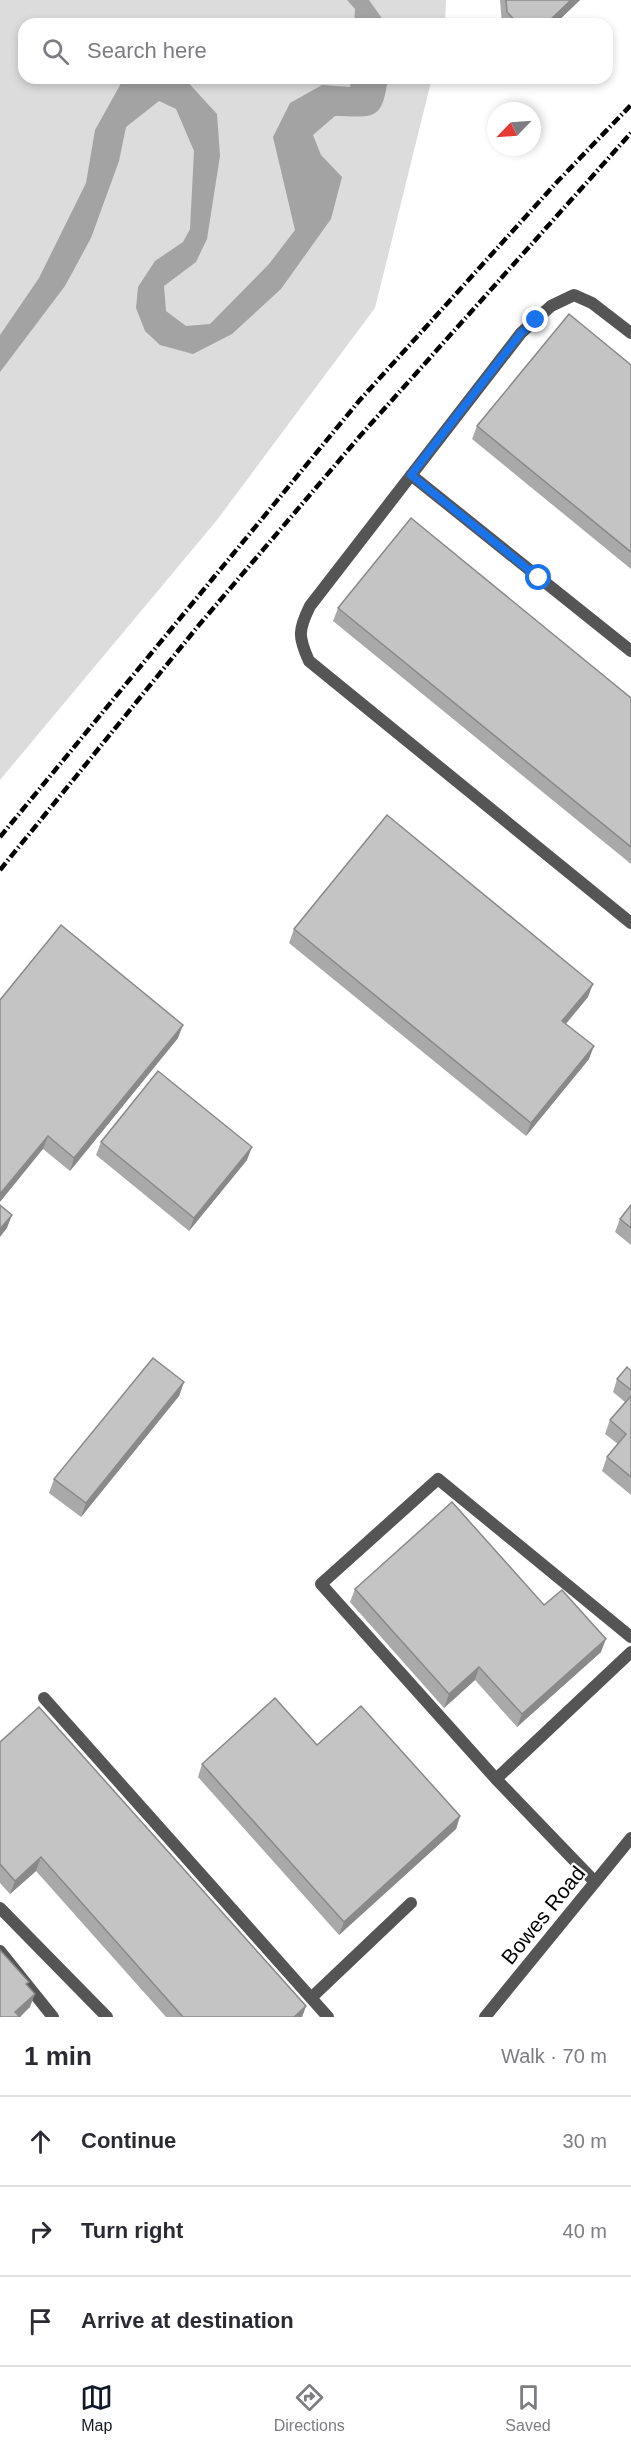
<!DOCTYPE html>
<meta charset="utf-8">
<style>
body{margin:0;font-family:Helvetica,sans-serif;background:#f2f2f3;color:#2b2b33}
.compass{position:absolute;left:487px;top:102px;width:54px;height:54px;border-radius:50%;background:#fff;box-shadow:0 3px 9px #0003;rotate:245deg}
.stop{position:absolute;width:18px;height:18px;margin:-14px;border:4px solid #1a73e8;border-radius:50%;background:#fff}
.stop.end{background:#1a73e8;border-color:#fff;box-shadow:0 2px 6px #0008}
.list{margin:0;padding:0;list-style:none}
h2{display:flex;justify-content:space-between;align-items:center;height:78px;margin:0;padding:0 24px;font-size:26px}
h2 small{font-size:20px;font-weight:400;color:#7c7c81}
.list li{display:grid;grid-template-columns:39px 1fr auto;gap:18px;align-items:center;box-sizing:border-box;height:90px;padding:0 24px;border-top:2px solid #e1e1e2}
.list b{display:block;font-size:22px;white-space:nowrap}
.list em{font-size:20px;font-style:normal;color:#7c7c81}
.icon{flex:none;width:33px;height:33px;fill:none;stroke:currentColor;stroke-width:2;stroke-linecap:round;stroke-linejoin:round}
.map{position:relative;flex:none;width:631px;height:2017px;overflow:hidden}
.search{position:absolute;background:#fff;box-shadow:0 3px 9px #0003;left:18px;right:18px;top:18px;height:66px;display:flex;align-items:center;gap:15px;box-sizing:border-box;padding:0 21px;border-radius:18px;color:#7c7c81;font-size:22px}
.sheet{height:348px;background:#fff}
nav{display:flex;justify-content:space-around;align-items:center;box-sizing:border-box;height:84px;border-top:2px solid #e1e1e2;background:#fff;font-size:16px;color:#7c7c81}
nav a{display:grid;justify-items:center;gap:3px}
nav .on{color:#111827}
.map>svg:first-child{display:block}
</style>
<div class="map">
<svg width="631" height="2017" viewBox="0 0 631 2017">
<rect width="100%" height="100%" fill="#fff"/>
<path fill="#dcdcdc" d="M0 0H446L445 24H24V78H432L375 308 217 520 0 780Z"/>
<path fill="#a3a3a3" d="M347 0H369L386 24H354L355 9Z
M124 78H184L217 114 220 156 207 239 196 262 164 286 166 311 186 326 210 324 269 264 295 230 273 137 290 103 322 85 350 87 352 78H388C382 121 375 117 335 116L313 135 321 155 342 177 331 219 281 289 232 334 193 354 160 345 145 331 136 308 138 287 155 261 183 242 190 229 194 151 176 109 159 101 126 127 119 161 91 238 65 286 0 372V335L39 278 86 183 95 130Z"/>
<g fill="none" stroke-linecap="round" stroke-linejoin="round">
<path stroke="#555" stroke-width="12" d="M631 333 592 303 574 295 551 306 521 333 310 606C298 630 298 637 309 661L631 923
M411 475 631 651
M44 1698 328 2017
M496 1779 631 1652
M595 1882 496 1779 321 1584 438 1479 631 1637
M0 1908 107 2017
M0 1951 53 2017
M311 1998 411 1903"/>
<path stroke="#555" stroke-width="12" d="M485 2017 631 1838"/>
<path stroke="#000" stroke-width="4.5" stroke-dasharray="9 3 1.5 3" stroke-linecap="butt" d="M0 837 359 401 557 182 631 105
M0 870 199 625 360 436 631 133"/>
</g>
<path fill="#a9a9a9" d="M500 0H580L555 24H502Z
M631 365V569L472 439 477 426Z
M338 608 631 698V864L333 621Z
M294 929 588 997 566 1024 589 1059 526 1136 289 943Z
M0 1000 178 1038 70 1171 43 1149Z
M101 1142 247 1160 189 1231 96 1155Z
M631 1205V1245L615 1232 620 1219Z
M631 1371V1495L602 1471 607 1457 618 1444 605 1434 610 1420 625 1402 613 1392 617 1379Z
M184 1382 179 1396 81 1517 49 1493 54 1479Z
M355 1589 544 1605 601 1652 517 1727 475 1680 444 1708 350 1602Z
M0 1742 306 2006 302 2017H166L36 1871 10 1894 0 1883Z
M317 1745 460 1816 456 1829 339 1935 198 1777 202 1764Z"/>
<path fill="#898989" d="M571 0H580L555 24H546Z
M593 984 588 997 557 1034 562 1021Z
M183 1025 178 1038 70 1171 74 1158Z
M594 1046 589 1059 526 1136 531 1123Z
M48 1136 43 1149 0 1202V1194Z
M252 1147 247 1160 189 1231 194 1218Z
M12 1215 7 1228 0 1237V1229Z
M184 1382 179 1396 81 1517 86 1503Z
M606 1639 601 1652 517 1727 522 1714Z
M479 1667 475 1680 444 1708 449 1694Z
M460 1816 456 1829 339 1935 344 1922Z
M41 1857 36 1871 10 1894 15 1881Z
M35 1994 30 2007 20 2017 15 2012Z
M306 2006 302 2017H294Z"/>
<path fill="#c4c4c4" stroke="#898989" stroke-width="1.5" d="M506 0H571L546 24H518L507 12Z
M569 314 631 365V552L477 426Z
M411 518 631 698V847L338 608Z
M387 815 593 984 562 1021 594 1046 531 1123 294 929Z
M61 925 183 1025 74 1158 48 1136 0 1194V1000Z
M158 1071 252 1147 194 1218 101 1142Z
M0 1205 12 1215 0 1229Z
M631 1205V1228L620 1219Z
M153 1358 184 1382 86 1503 54 1479Z
M627 1367 631 1371V1390L617 1379Z
M631 1396V1477L607 1457 626 1434 610 1420Z
M452 1502 544 1605 562 1590 606 1639 522 1714 479 1667 449 1694 355 1589Z
M275 1698 317 1745 361 1706 460 1816 344 1922 202 1764Z
M39 1707 306 2006 294 2017H183L41 1857 15 1881 0 1864V1742Z
M0 1950 29 1982 26 1984 35 1994 15 2012 20 2017H0Z"/>
<g fill="none" stroke-linecap="round" stroke-linejoin="round">
<path stroke="#1a73e8" stroke-width="8" d="M536 320 521 333 411 475 539 578"/>
</g>
<g text-anchor="middle" dominant-baseline="central" stroke-width="4.5" stroke-linejoin="round" paint-order="stroke">
<g font-size="21" fill="#000" stroke="#fff">
<text transform="translate(543 1915) rotate(-51)">Bowes Road</text>
</g>
</g>
</svg>
<svg class="compass" viewBox="-18 -18 36 36"><path d="M0-13l5 13h-10z" fill="#e53935"/><path d="M0 13l5-13h-10z" fill="#7c7c81"/></svg>
<div class="stop" style="left:539px;top:578px"></div>
<div class="stop end" style="left:536px;top:320px"></div>
<div class="search"><svg class="icon" aria-label="search" viewBox="0 0 24 24"><circle cx="10" cy="10" r="6"/><path d="M15 15l6 6"/></svg>Search here</div>
</div>
<section class="sheet">
<h2>1 min<small>Walk · 70 m</small></h2>
<ul class="list">
<li><svg class="icon" aria-label="ahead" viewBox="0 0 24 24"><path d="M12 20V5M6 11l6-6 6 6"/></svg><div><b>Continue</b></div><em>30 m</em></li>
<li><svg class="icon" aria-label="right" viewBox="0 0 24 24"><path d="M7 20v-9h11M14 6l5 5-5 5"/></svg><div><b>Turn right</b></div><em>40 m</em></li>
<li><svg class="icon" aria-label="arrive" viewBox="0 0 24 24"><path d="M6 21V4h12l-3 4 3 4H6"/></svg><div><b>Arrive at destination</b></div></li>
</ul>
</section>
<nav>
<a class="on"><svg class="icon" aria-label="map" viewBox="0 0 24 24"><path d="M3 6l6-2 6 2 6-2v14l-6 2-6-2-6 2zM9 4v14M15 6v14"/></svg>Map</a>
<a><svg class="icon" aria-label="directions" viewBox="0 0 24 24"><path d="M12 3l9 9-9 9-9-9zM9 14v-3h6M13 9l2 2-2 2"/></svg>Directions</a>
<a><svg class="icon" aria-label="saved" viewBox="0 0 24 24"><path d="M7 4h10v16l-5-4-5 4z"/></svg>Saved</a>
</nav>
